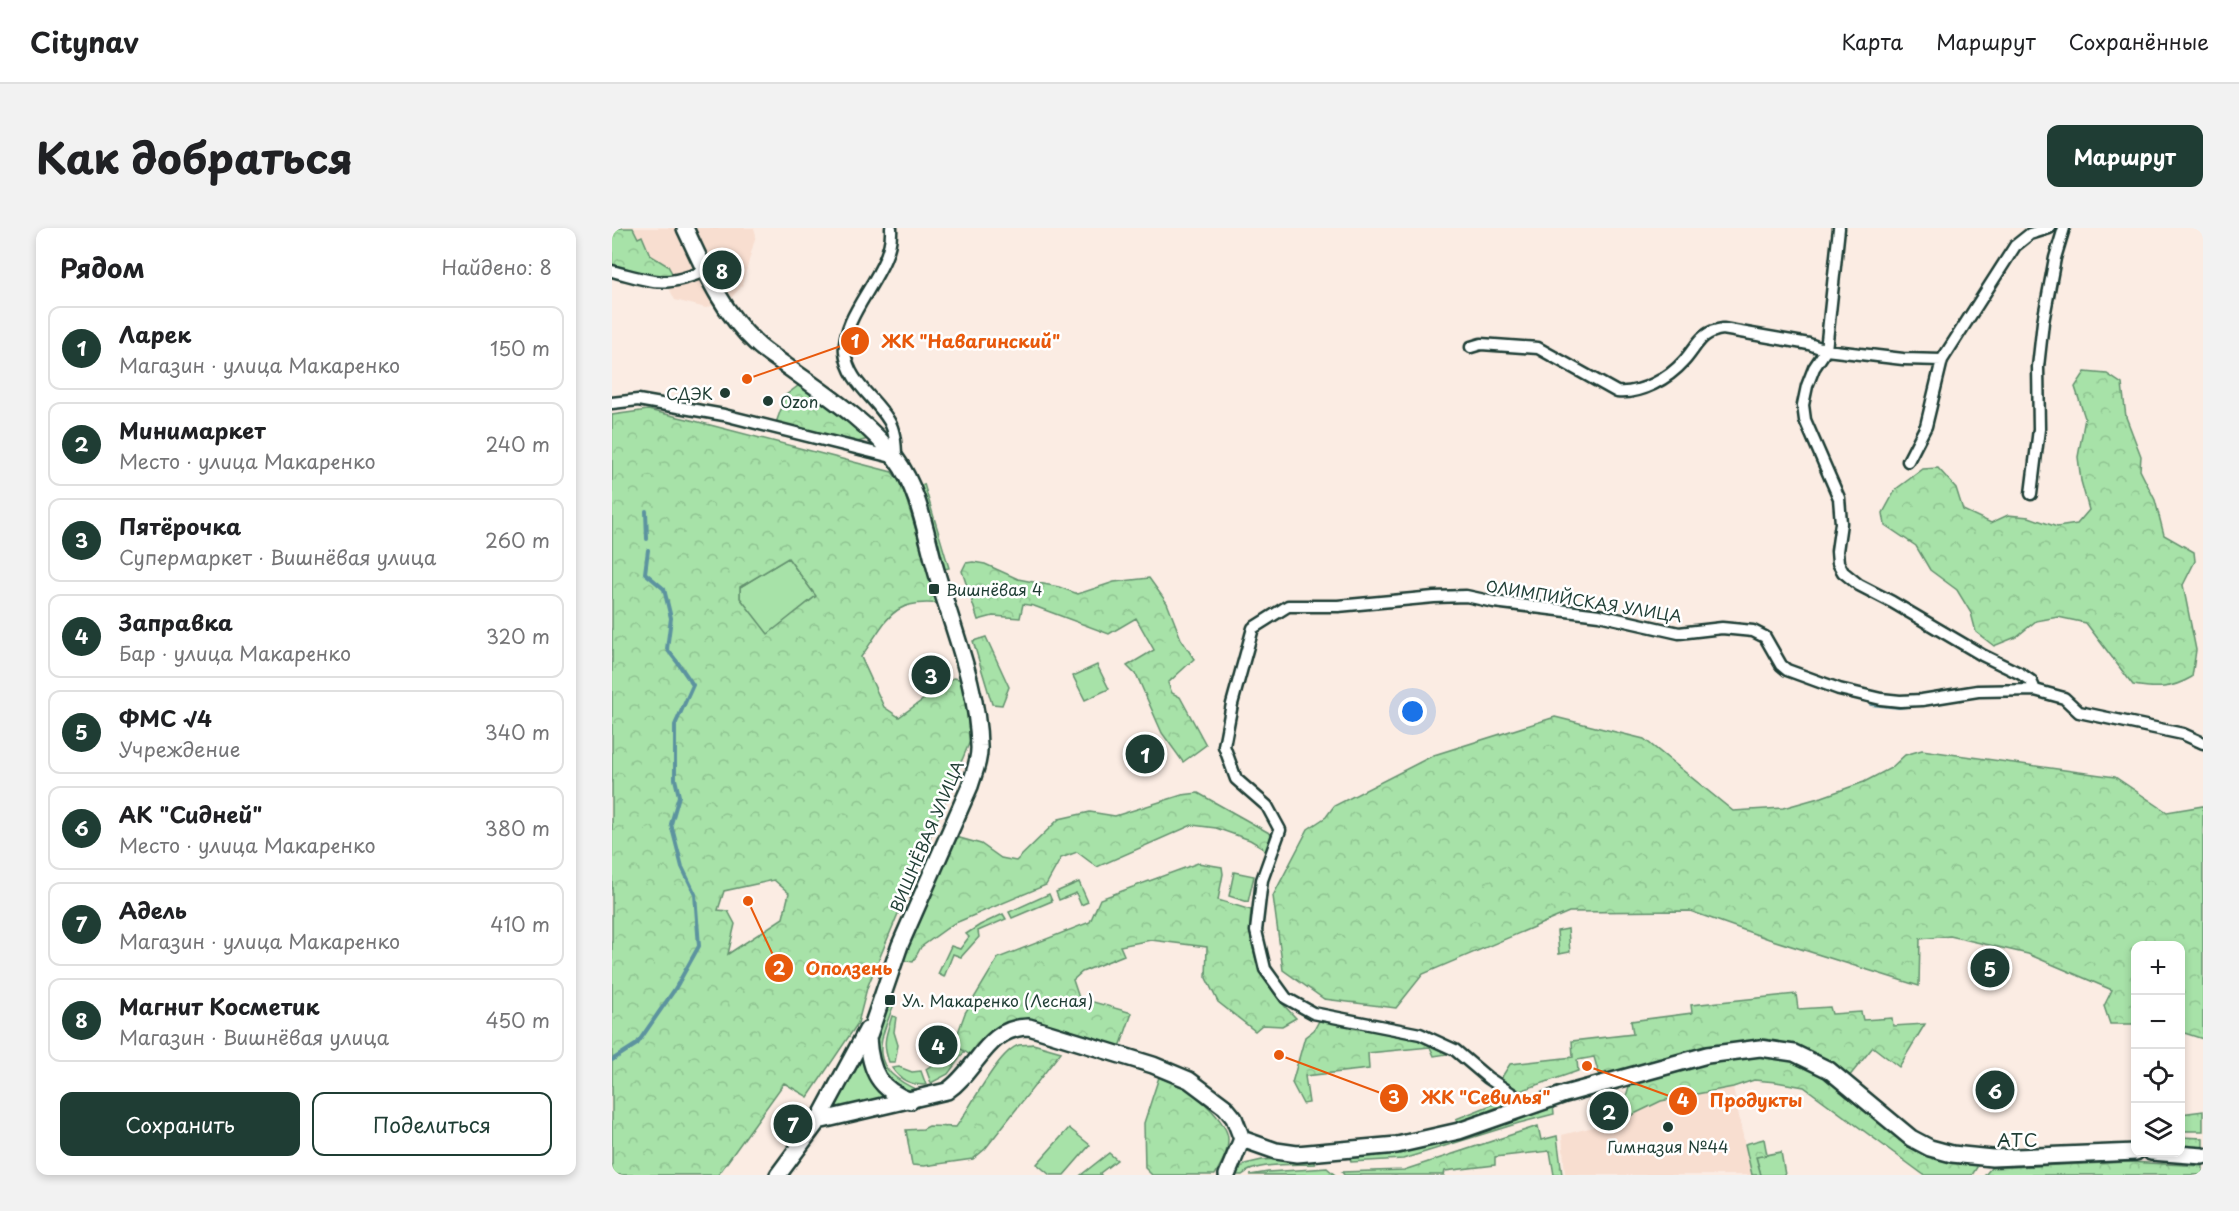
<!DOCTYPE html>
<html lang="ru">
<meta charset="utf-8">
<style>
body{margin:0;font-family:"Playpen Sans",sans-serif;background:#f2f2f2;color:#202124}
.controls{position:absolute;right:18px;bottom:18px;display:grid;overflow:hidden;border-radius:12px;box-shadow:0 3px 9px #0003}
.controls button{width:54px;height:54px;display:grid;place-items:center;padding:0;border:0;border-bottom:2px solid #e0e0e0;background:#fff;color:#202124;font:30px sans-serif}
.you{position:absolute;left:801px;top:484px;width:21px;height:21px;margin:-15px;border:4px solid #fff;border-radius:50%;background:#1a73e8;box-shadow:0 0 0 9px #1a73e833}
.badge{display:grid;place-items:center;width:39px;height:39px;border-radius:50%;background:#1f3d34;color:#fff;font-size:20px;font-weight:700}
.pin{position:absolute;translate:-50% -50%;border:3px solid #fff;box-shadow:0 2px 6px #0006}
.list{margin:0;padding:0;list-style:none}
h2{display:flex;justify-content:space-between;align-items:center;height:78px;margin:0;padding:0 24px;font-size:26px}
h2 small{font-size:20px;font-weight:400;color:#757577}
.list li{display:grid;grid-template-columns:39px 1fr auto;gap:18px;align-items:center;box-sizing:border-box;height:84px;margin:0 12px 12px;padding:0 12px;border:2px solid #e0e0e0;border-radius:12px}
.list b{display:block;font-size:22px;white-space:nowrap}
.list p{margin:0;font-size:20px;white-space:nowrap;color:#757577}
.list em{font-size:20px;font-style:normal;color:#757577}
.actions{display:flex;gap:12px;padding:18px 24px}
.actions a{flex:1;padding:14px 0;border:2px solid #1f3d34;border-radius:12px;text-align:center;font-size:21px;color:#1f3d34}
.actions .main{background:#1f3d34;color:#fff}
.icon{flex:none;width:33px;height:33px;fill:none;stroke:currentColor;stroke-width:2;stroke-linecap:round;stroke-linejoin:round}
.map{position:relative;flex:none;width:1591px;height:947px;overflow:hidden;border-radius:12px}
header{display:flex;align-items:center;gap:36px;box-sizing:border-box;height:84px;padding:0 30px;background:#fff;border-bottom:2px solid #e0e0e0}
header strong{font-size:28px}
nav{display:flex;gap:33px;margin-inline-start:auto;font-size:21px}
.intro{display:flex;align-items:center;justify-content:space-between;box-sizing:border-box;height:144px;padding:0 36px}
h1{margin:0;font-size:42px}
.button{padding:15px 27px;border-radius:12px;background:#1f3d34;color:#fff;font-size:21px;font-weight:700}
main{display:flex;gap:36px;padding:0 36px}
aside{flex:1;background:#fff;border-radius:12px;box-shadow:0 3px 9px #0003}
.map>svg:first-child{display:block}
</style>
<header>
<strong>Citynav</strong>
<nav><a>Карта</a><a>Маршрут</a><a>Сохранённые</a></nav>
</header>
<div class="intro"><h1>Как добраться</h1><a class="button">Маршрут</a></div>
<main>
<aside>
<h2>Рядом<small>Найдено: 8</small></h2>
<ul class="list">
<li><span class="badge">1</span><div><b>Ларек</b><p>Магазин · улица Макаренко</p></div><em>150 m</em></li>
<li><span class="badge">2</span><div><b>Минимаркет</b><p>Место · улица Макаренко</p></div><em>240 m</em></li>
<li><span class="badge">3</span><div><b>Пятёрочка</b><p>Супермаркет · Вишнёвая улица</p></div><em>260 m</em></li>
<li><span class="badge">4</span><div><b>Заправка</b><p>Бар · улица Макаренко</p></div><em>320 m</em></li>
<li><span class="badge">5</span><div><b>ФМС √4</b><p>Учреждение</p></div><em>340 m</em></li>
<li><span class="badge">6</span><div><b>АК &quot;Сидней&quot;</b><p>Место · улица Макаренко</p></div><em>380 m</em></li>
<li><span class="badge">7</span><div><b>Адель</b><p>Магазин · улица Макаренко</p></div><em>410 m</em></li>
<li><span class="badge">8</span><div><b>Магнит Косметик</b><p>Магазин · Вишнёвая улица</p></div><em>450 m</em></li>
</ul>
<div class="actions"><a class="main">Сохранить</a><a>Поделиться</a></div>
</aside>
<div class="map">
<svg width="1591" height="947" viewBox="0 0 1591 947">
<defs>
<pattern id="forest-crowns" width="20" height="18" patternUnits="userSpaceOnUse" patternTransform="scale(1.5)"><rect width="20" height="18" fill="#a7e2a8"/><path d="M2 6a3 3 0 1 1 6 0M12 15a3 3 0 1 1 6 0" fill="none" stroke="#8fc391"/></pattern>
</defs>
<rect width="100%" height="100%" fill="#fbece3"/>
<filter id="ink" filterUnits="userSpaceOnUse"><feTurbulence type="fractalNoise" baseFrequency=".0167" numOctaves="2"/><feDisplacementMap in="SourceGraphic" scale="12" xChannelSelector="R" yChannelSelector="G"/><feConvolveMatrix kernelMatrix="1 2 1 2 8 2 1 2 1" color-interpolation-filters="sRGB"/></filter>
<g filter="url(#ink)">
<path fill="#f8ded0" d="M21 0H142L144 7 130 58 118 71 94 80 63 72 51 48 61 47 56 38 38 27 30 8 26 10Z
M1121 859 1139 947H953L950 907 1009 892 1049 873Z"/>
<path fill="#a7e2a8" stroke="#63906e" stroke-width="1.5" d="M312 256 337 340 328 342 303 259Z
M176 330 204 368 156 407 128 370V359Z
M485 437 497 461 473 472 461 448Z
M622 644 642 648 636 674 617 668Z
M467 654 476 674 469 677 464 665 447 672 444 664Z
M437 666 440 673 400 690 397 684Z
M391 686 394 691 366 703 367 709 349 729 341 726 332 749 326 746 339 718 348 721 357 709 354 706 368 697Z
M956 701 958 724 947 726 945 703Z
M283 774C265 818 256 840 307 863L301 870 283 862 263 833V802L273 778Z
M280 788 284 789 282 804 286 817 283 834H277C270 815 274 807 280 788Z
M342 816 353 823 336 846 319 855 314 841 333 828Z
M252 821 255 847 273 872 227 880 223 875Z
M287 839 300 844 309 843 314 857C299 857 289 853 280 840Z
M897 870 900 873 845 896 844 891Z
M457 900 478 917 452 947H438L425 936Z
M1169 924 1173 947H1149L1144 929Z
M698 929 703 936C684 937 644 934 630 947H622L633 936 650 932Z"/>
<path fill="url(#forest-crowns)" stroke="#63906e" stroke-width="1.5" fill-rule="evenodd" d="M0 0H21L26 10 30 8 38 27 56 38 61 47 46 49 0 39Z
M1473 144 1495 146 1510 156 1514 189 1529 228 1528 242 1543 272 1552 307 1582 324 1583 333 1571 357 1584 422 1580 449C1559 461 1545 461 1521 457L1474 395 1446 389 1424 393 1404 409 1382 418 1364 404 1359 385 1345 362 1318 342 1304 318 1273 297 1271 285 1284 261 1311 241 1326 240 1344 260 1351 282 1379 295 1396 287 1417 289 1445 299 1465 296 1477 282 1469 253 1466 229 1473 190 1463 159Z
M190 155 261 210 245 214 164 195 174 167Z
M36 182 75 191 280 244 290 257 318 348 329 376C278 370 276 392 249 429L272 479 287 489 341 450 347 451 352 460 358 513 255 760 246 795 196 869 172 855 106 947H0V187ZM176 330 204 368 156 406 128 370V359ZM162 652 177 665 171 690 116 726 123 696 116 683 106 682 112 663Z
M361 334 373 336 406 351 447 359 466 366 502 354 537 350 555 375 569 411 582 431 556 455 560 465 568 469 594 517 571 534 550 505 525 448 515 438 542 422 524 390 497 406 422 378 411 376 408 390 381 388 366 392 350 343 354 335Z
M374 409 397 459 390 477 380 476 361 413Z
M943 489 1032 511 1121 583 1171 580 1210 569 1252 554 1279 540 1293 527 1310 522 1503 549 1555 584 1591 578V811L1569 804 1568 718H1524L1523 796H1498L1492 778 1500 762 1416 726 1338 708 1308 711 1307 758 1157 711 1078 683 957 684 811 746 784 780 712 771 671 742 661 668 696 601 714 589 722 578 822 527Z
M586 565 659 606 655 629 650 619 638 612 604 600 580 597 485 639 465 624 449 630 434 657 341 696 309 719 301 734 288 732 344 609 369 616 389 630 404 633 447 591 478 584 503 588 570 567Z
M586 635 610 639 611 646 606 672 639 682C634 726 653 760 684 790L670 798 650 797 643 803 606 774 594 750 595 719 539 712 508 718 512 727 470 744 461 752 467 770 520 785 507 822 410 794C384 796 376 809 361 829L342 816 353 785 386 730 478 694 488 671Z
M1184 766 1186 781 1218 779 1220 786 1249 784 1251 792 1280 790 1281 798 1313 796 1287 839 1261 819 1236 850 1181 817 988 850 982 829 965 832 966 843 905 864 888 852 898 836 961 829 960 813 1021 806 1019 793 1080 785 1079 777Z
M715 792 807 809 842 825 822 828 818 819 756 825 757 841 693 848 697 875 691 876 680 855 693 809 702 802 707 793Z
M421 816 449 824 373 921 361 931 312 938 300 937 294 902 311 901 317 898 344 899C358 881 386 823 407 817 411 816 417 817 421 816Z
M1150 828 1181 833 1212 849 1297 917 1317 928 1367 936 1360 947H1312L1192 859 1164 854 1142 852 1121 859 1049 873 1018 888 1012 875 1018 855 1096 834Z
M547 849C556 853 565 856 573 860 587 868 617 896 616 912 616 925 609 936 603 947H540L533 940 532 895Z
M941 878 942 886 907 895 791 931 739 934 737 925 838 912Z
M1591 883V903H1569V886Z
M926 898 929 912 945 908 950 947H942L938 923 883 929V937L833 943 832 947H732L730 944 792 942Z
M1568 909 1591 910V924L1569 923Z
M1152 911 1155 927 1144 929 1149 947H1140L1133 916Z
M497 925 505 932 488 945 489 947H469Z
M1517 934 1591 938V947H1373L1379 940Z
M715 940 723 947H638L656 944Z"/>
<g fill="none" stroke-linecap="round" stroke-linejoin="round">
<path stroke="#5c939f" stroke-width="4" d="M34 283 35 311
M1259 476 1287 479 1330 474
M0 832 25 816 63 761 87 718 83 666 70 639 59 596 67 568 63 551V497L81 457 66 435 55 421 59 390 52 361 33 345 36 322"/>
<defs>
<path id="street" d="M1227 0 1214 122 1202 140 1195 158 1191 177 1193 192 1227 270 1229 295 1225 323 1226 335 1231 344 1247 357 1280 374 1370 427 1409 446 1419 453 1423 462
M0 43C43 54 50 60 93 43
M859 119 869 116 926 120 1005 164C1029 166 1056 151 1072 133 1086 117 1088 104 1111 101L1197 116 1214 122 1291 131 1330 132
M0 175 26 172 112 187 284 230C284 218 283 203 277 193 263 169 236 154 233 124 229 83 282 44 279 0
M1296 233 1314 198 1330 132 1403 18 1418 6 1437 0
M1419 266 1427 201 1426 139 1431 94 1443 30 1452 0
M917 877 876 850 843 822 808 806 701 785 674 770 653 741 644 703 650 652 668 602 655 578 624 551 612 518 620 476 641 400 676 378H726L822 369 854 368 882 374 987 387 1067 405 1110 400 1141 403 1153 409 1169 437 1175 442 1227 461 1269 471 1288 473 1310 472 1366 463 1423 462 1452 470 1467 484 1571 506 1591 515"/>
<path id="secondary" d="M73 0C92 41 110 84 144 115 153 124 164 130 173 137 210 164 257 194 284 231 308 263 314 309 325 346 341 402 366 460 367 518 368 531 362 545 358 558L288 717 256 810C258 843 267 862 299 873
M206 893 335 863C366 842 374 799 417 799L541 837 577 852 613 879 622 890 630 911
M630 911 664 923 685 926 785 917 847 903 953 866 1095 827 1148 820 1182 825 1217 842 1299 910 1318 920 1340 926 1380 930 1524 924
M1539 924 1591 928
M166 947 206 893 255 802
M615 947 630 911"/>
</defs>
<use href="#street" stroke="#1f3d34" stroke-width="15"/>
<use href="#secondary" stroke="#1f3d34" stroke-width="20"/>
<use href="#street" stroke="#fff" stroke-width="10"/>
<use href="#secondary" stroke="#fff" stroke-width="15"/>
</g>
</g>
<g fill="#1f3d34" stroke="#fff" stroke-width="2">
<circle cx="113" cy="165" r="6"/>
<circle cx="156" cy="173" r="6"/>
<rect x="316" y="355" width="12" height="12" rx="3"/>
<rect x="272" y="766" width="12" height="12" rx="3"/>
<circle cx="1056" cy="899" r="6"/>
</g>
<g text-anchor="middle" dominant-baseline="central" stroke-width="5" stroke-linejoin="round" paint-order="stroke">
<g font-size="16" fill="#1f3d34" stroke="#fff" text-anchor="start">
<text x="101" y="165" text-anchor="end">СДЭК</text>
<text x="168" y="173">Ozon</text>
<text x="334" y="361">Вишнёвая 4</text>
<text x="290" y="772">Ул. Макаренко (Лесная)</text>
<text x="1056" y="918" text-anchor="middle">Гимназия №44</text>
</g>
<g font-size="16" fill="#1f3d34" stroke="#fff">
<text transform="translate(972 372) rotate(9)">ОЛИМПИЙСКАЯ УЛИЦА</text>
<text transform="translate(314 608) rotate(-67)">ВИШНЁВАЯ УЛИЦА</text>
</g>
<g font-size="18" letter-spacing="1.5" fill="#1f3d34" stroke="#fff">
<text x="1406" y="911">АТС</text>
</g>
</g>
<path fill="none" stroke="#e8590c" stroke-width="2" d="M135 151L243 113M136 673L167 740M667 827L782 870M975 838L1071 873"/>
<g fill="#e8590c" stroke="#fff" stroke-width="2">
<circle cx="135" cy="151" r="6"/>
<circle cx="136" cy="673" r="6"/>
<circle cx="667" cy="827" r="6"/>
<circle cx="975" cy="838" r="6"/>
<circle cx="243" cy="113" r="15"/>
<circle cx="167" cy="740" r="15"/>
<circle cx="782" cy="870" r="15"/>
<circle cx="1071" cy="873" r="15"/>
</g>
<g font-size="18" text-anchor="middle" font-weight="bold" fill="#fff">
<text x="243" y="120">1</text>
<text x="167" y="747">2</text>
<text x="782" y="876">3</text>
<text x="1071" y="879">4</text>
</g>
<g font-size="18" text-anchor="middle" font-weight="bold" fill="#e8590c" stroke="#fff" stroke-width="5" stroke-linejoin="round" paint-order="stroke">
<text x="359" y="120">ЖК "Навагинский"</text>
<text x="237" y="747">Оползень</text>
<text x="874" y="876">ЖК "Севилья"</text>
<text x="1144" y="879">Продукты</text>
</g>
</svg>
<div class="controls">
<button>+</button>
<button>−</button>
<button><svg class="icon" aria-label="locate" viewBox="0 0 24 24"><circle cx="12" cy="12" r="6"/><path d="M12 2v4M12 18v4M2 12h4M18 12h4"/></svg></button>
<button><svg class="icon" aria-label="layers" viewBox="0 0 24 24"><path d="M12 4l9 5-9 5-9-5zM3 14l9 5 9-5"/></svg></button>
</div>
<div class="you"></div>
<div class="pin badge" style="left:533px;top:526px">1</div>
<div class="pin badge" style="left:997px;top:883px">2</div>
<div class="pin badge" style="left:319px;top:447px">3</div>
<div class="pin badge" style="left:326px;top:817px">4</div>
<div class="pin badge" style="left:1378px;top:740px">5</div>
<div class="pin badge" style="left:1383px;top:862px">6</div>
<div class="pin badge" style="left:181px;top:896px">7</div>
<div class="pin badge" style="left:110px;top:42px">8</div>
</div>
</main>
